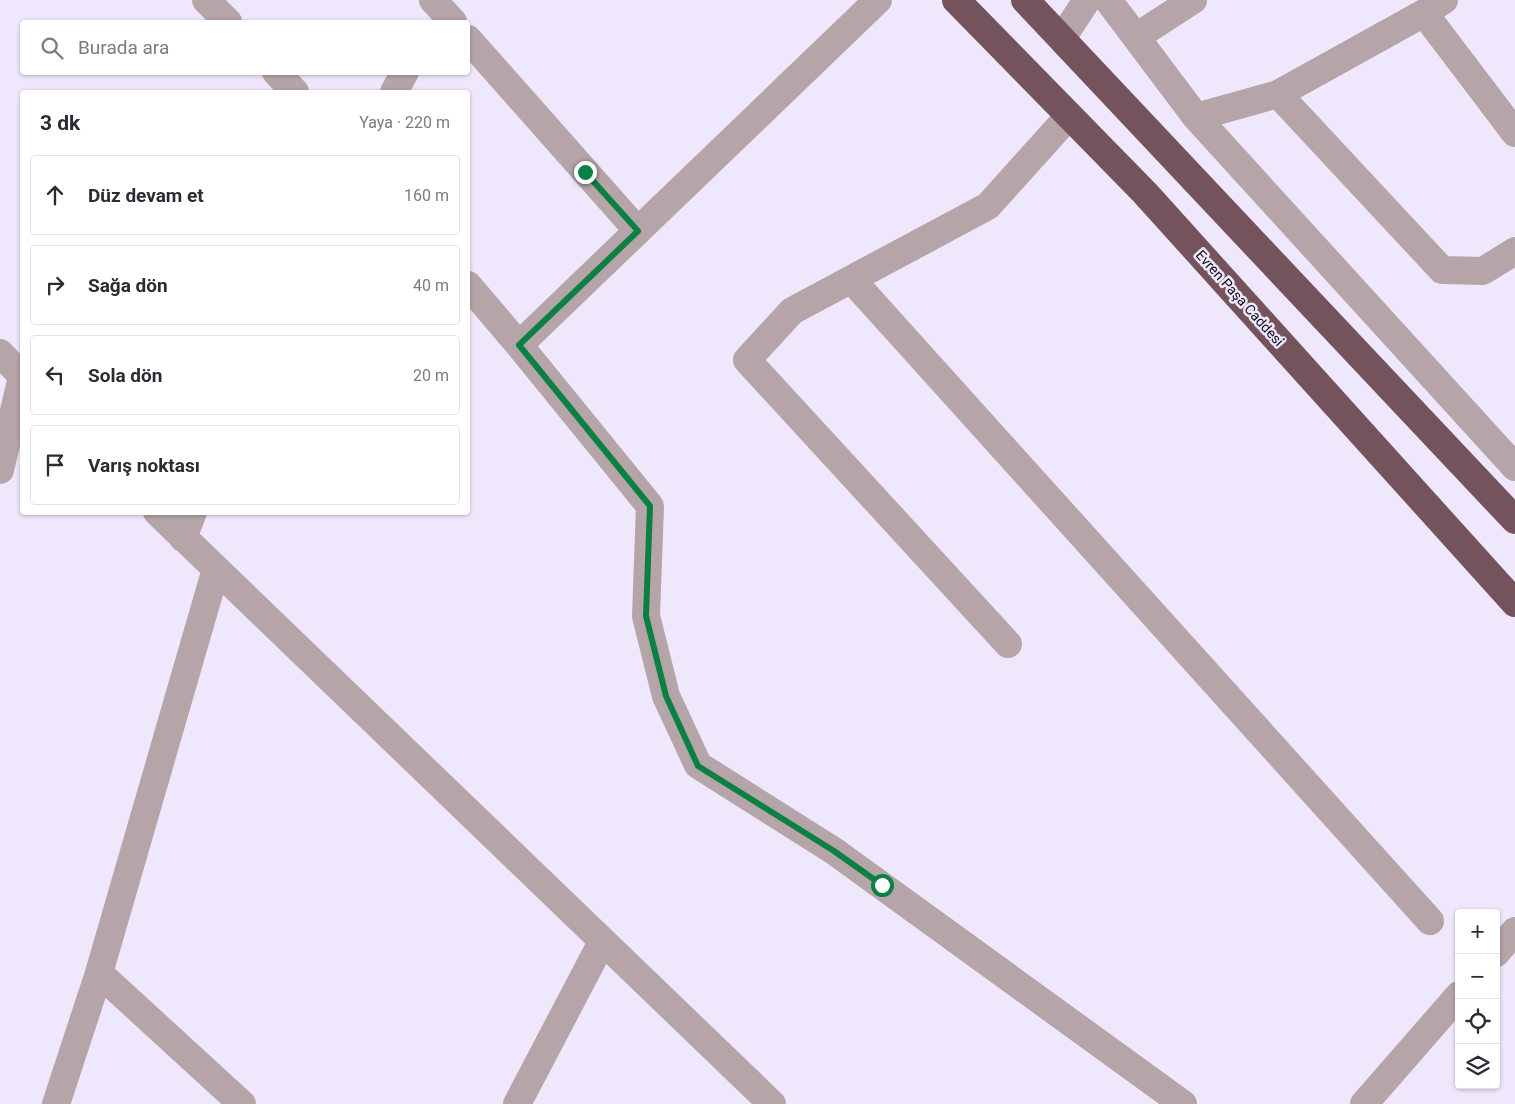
<!DOCTYPE html>
<html lang="tr">
<meta charset="utf-8">
<style>
body{margin:0;font-family:Roboto,sans-serif;background:#f7f7f7;color:#2b2b33}
.controls{position:absolute;right:15px;bottom:15px;display:grid;overflow:hidden;border-radius:5px;box-shadow:0 1px 4px #0004}
.controls button{width:45px;height:45px;display:grid;place-items:center;padding:0;border:0;border-bottom:1px solid #e1e1e2;background:#fff;color:#2b2b33;font:25px sans-serif}
.stop{position:absolute;width:15px;height:15px;margin:-11px;border:4px solid #0b8043;border-radius:50%;background:#fff}
.stop.end{background:#0b8043;border-color:#fff;box-shadow:0 1px 5px #0008}
.list{margin:0;padding:0;list-style:none}
h2{display:flex;justify-content:space-between;align-items:center;height:65px;margin:0;padding:0 20px;font-size:21px}
h2 small{font-size:16px;font-weight:400;color:#7c7c81}
.list li{display:grid;grid-template-columns:32px 1fr auto;gap:15px;align-items:center;box-sizing:border-box;height:80px;margin:0 10px 10px;padding:0 10px;border:1px solid #e1e1e2;border-radius:5px}
.list b{display:block;font-size:19px;white-space:nowrap}
.list em{font-size:16px;font-style:normal;color:#7c7c81}
.icon{flex:none;width:28px;height:28px;fill:none;stroke:currentColor;stroke-width:2;stroke-linecap:round;stroke-linejoin:round}
.map{position:relative;flex:none;width:1515px;height:1104px;overflow:hidden}
.search{position:absolute;background:#fff;box-shadow:0 1px 4px #0004;left:20px;top:20px;width:450px;height:55px;display:flex;align-items:center;gap:12px;box-sizing:border-box;padding:0 18px;border-radius:5px;color:#7c7c81;font-size:19px}
.panel{position:absolute;background:#fff;box-shadow:0 1px 4px #0004;left:20px;top:90px;width:450px;height:425px;border-radius:5px}
.map>svg:first-child{display:block}
</style>
<div class="map">
<svg width="1515" height="1104" viewBox="0 0 1515 1104">
<rect width="100%" height="100%" fill="#efe8fc"/>
<g fill="none" stroke-linecap="round" stroke-linejoin="round">
<path stroke="#b5a4a8" stroke-width="28" d="M206 0 228 22
M433 0 453 22
M1108 0 1196 117 1515 467
M1424 13 1515 133
M1136 37 1193 0
M1062 38 1087 0
M468 39 638 231
M276 72 295 92
M394 92 405 72
M1278 94 1442 270 1483 271 1515 251
M1196 117 1278 94 1424 13 1444 0
M852 280 1430 921
M468 285 519 345 650 506 646 616 666 696 698 765 834 851 1183 1104
M519 345 878 0
M0 353 22 376
M0 470 22 377
M157 512 772 1104
M183 538 193 512
M1008 644 747 360 792 311 988 206 1069 116
M1496 953 1515 931
M99 973 242 1104
M56 1104 99 973 216 569
M517 1104 602 942
M1364 1104 1459 995"/>
<path stroke="#75535c" stroke-width="28" d="M956 0 1145 193 1515 603
M1025 0 1515 520"/>
</g>
<g fill="none" stroke-linecap="round" stroke-linejoin="round">
<path stroke="#0b8043" stroke-width="6" d="M585 172 638 231 519 345 650 506 646 616 666 696 698 766 834 851 882 885"/>
</g>
<g text-anchor="middle" dominant-baseline="central" stroke-width="5" stroke-linejoin="round" paint-order="stroke">
<g font-size="14" fill="#100c17" stroke="#efe8fc">
<text transform="translate(1240 298) rotate(48)">Evren Paşa Caddesi</text>
</g>
</g>
</svg>
<div class="controls">
<button>+</button>
<button>−</button>
<button><svg class="icon" aria-label="locate" viewBox="0 0 24 24"><circle cx="12" cy="12" r="6"/><path d="M12 2v4M12 18v4M2 12h4M18 12h4"/></svg></button>
<button><svg class="icon" aria-label="layers" viewBox="0 0 24 24"><path d="M12 4l9 5-9 5-9-5zM3 14l9 5 9-5"/></svg></button>
</div>
<div class="stop" style="left:882px;top:885px"></div>
<div class="stop end" style="left:585px;top:172px"></div>
<div class="search"><svg class="icon" aria-label="search" viewBox="0 0 24 24"><circle cx="10" cy="10" r="6"/><path d="M15 15l6 6"/></svg>Burada ara</div>
<section class="panel">
<h2>3 dk<small>Yaya · 220 m</small></h2>
<ul class="list">
<li><svg class="icon" aria-label="ahead" viewBox="0 0 24 24"><path d="M12 20V5M6 11l6-6 6 6"/></svg><div><b>Düz devam et</b></div><em>160 m</em></li>
<li><svg class="icon" aria-label="right" viewBox="0 0 24 24"><path d="M7 20v-9h11M14 6l5 5-5 5"/></svg><div><b>Sağa dön</b></div><em>40 m</em></li>
<li><svg class="icon" aria-label="left" viewBox="0 0 24 24"><path d="M17 20v-9H6M10 6l-5 5 5 5"/></svg><div><b>Sola dön</b></div><em>20 m</em></li>
<li><svg class="icon" aria-label="arrive" viewBox="0 0 24 24"><path d="M6 21V4h12l-3 4 3 4H6"/></svg><div><b>Varış noktası</b></div></li>
</ul>
</section>
</div>
